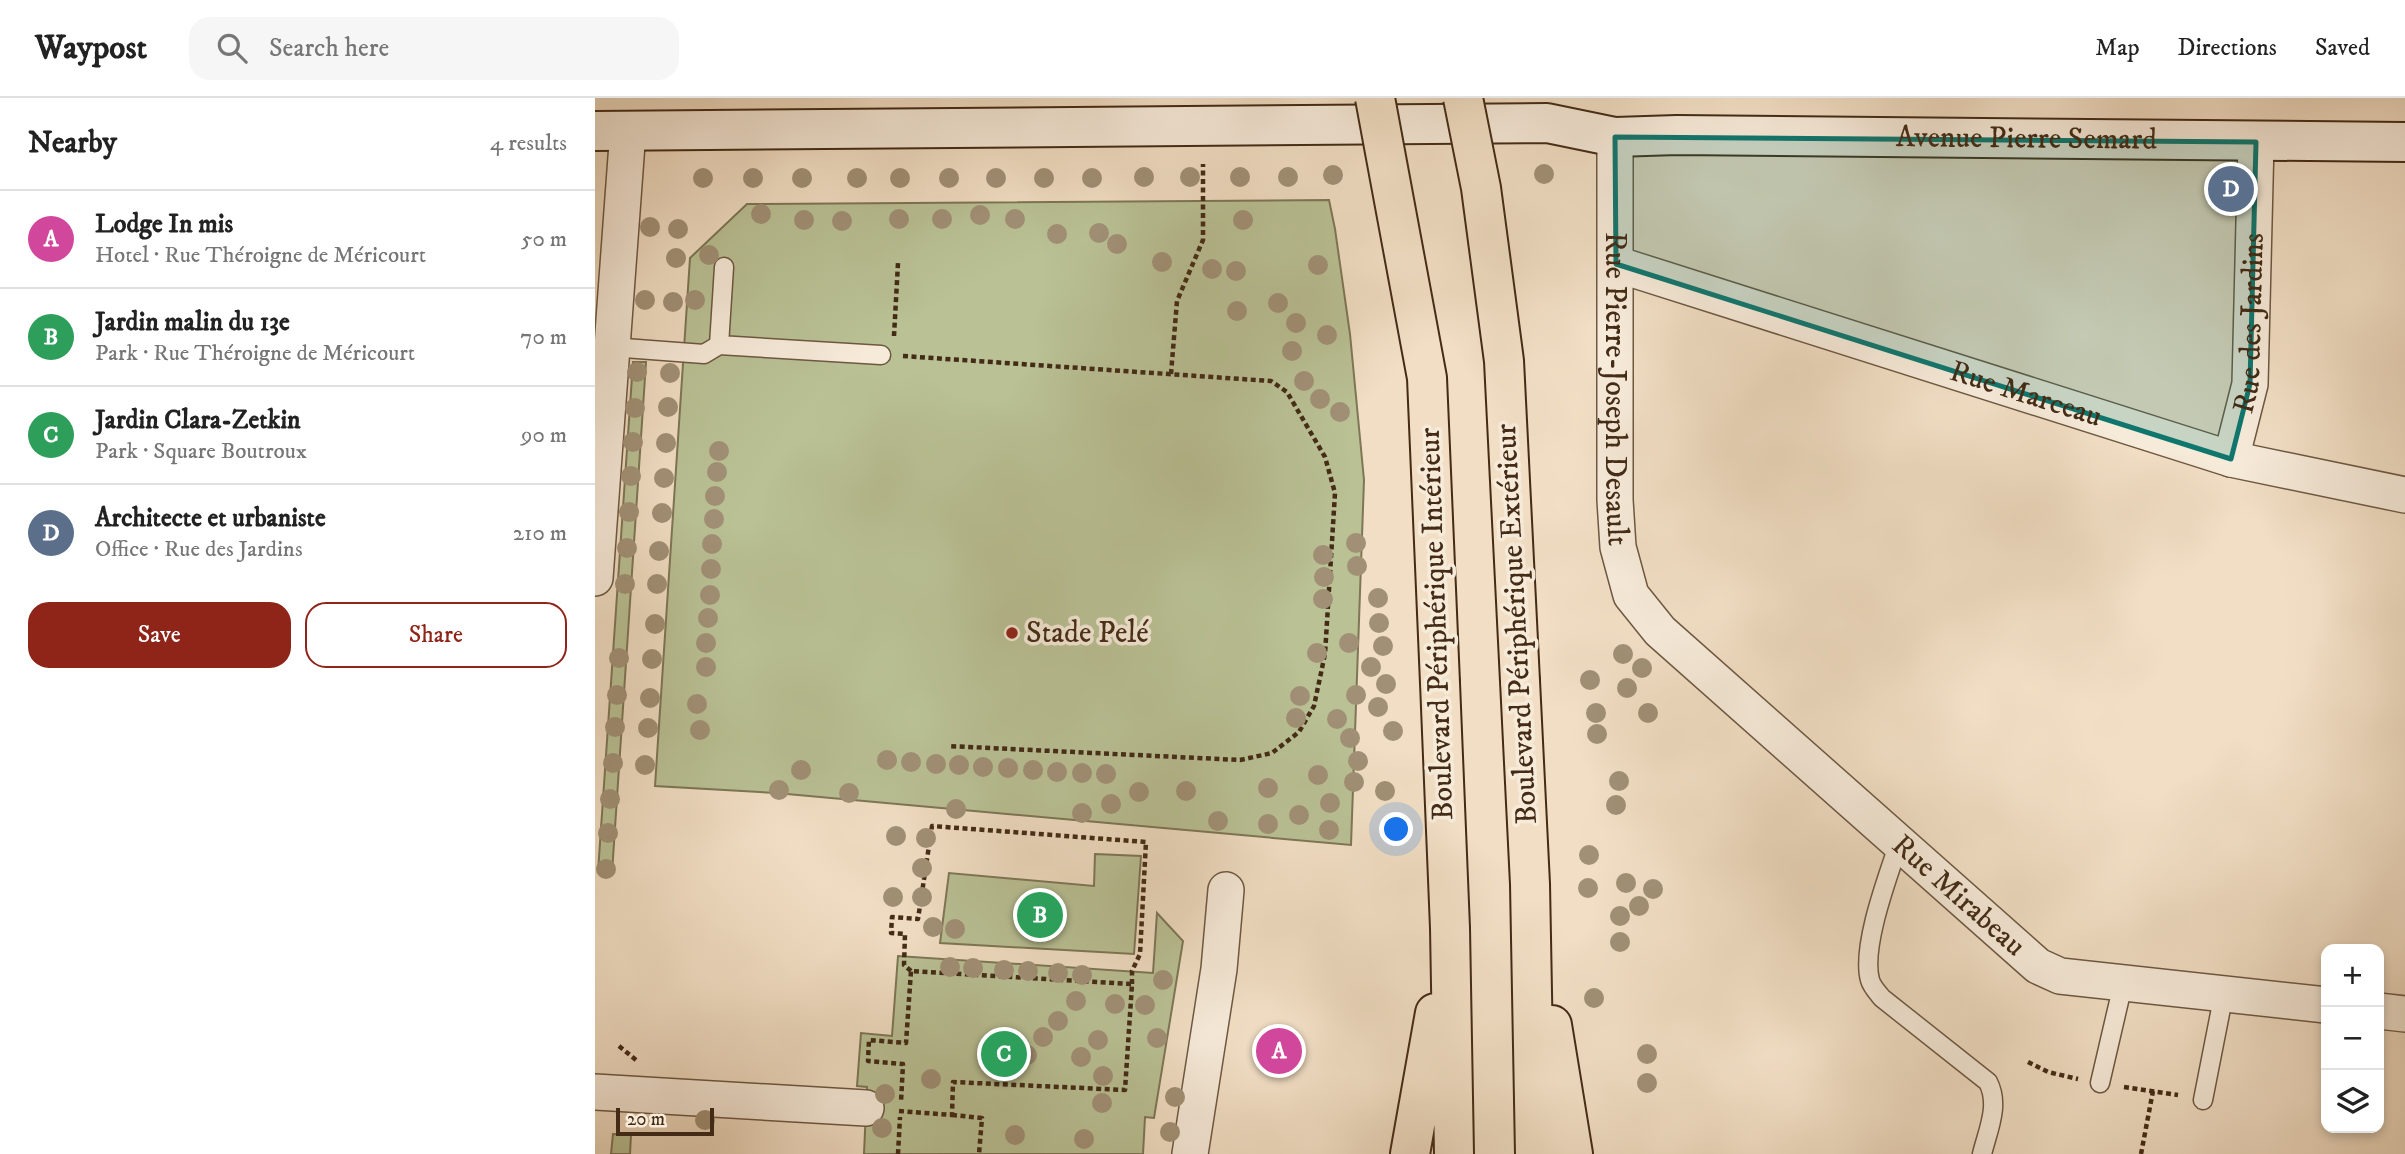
<!DOCTYPE html>
<meta charset="utf-8">
<style>
body{margin:0;font-family:"IM FELL DW Pica",serif;background:#f6f6f6;color:#222}
.controls{position:absolute;right:21px;bottom:21px;display:grid;overflow:hidden;border-radius:14px;box-shadow:0 4px 10px #0003}
.controls button{width:63px;height:63px;display:grid;place-items:center;padding:0;border:0;border-bottom:2px solid #e0e0e0;background:#fff;color:#222;font:35px sans-serif}
.scale{position:absolute;left:21px;bottom:18px;width:98px;box-sizing:border-box;padding-left:7px;border:4px solid #432b16;border-top:0;font-size:19px;line-height:24px;white-space:nowrap;color:#432b16;-webkit-text-stroke:5px #f6ead9;paint-order:stroke}
.you{position:absolute;left:802px;top:732px;width:24px;height:24px;margin:-18px;border:5px solid #fff;border-radius:50%;background:#1a73e8;box-shadow:0 0 0 10px #1a73e833}
.badge{display:grid;place-items:center;width:46px;height:46px;border-radius:50%;background:#8f2418;color:#fff;font-size:23px;font-weight:700}
.pin{position:absolute;translate:-50% -50%;border:4px solid #fff;box-shadow:0 2px 7px #0006}
.list{margin:0;padding:0;list-style:none}
h2{display:flex;justify-content:space-between;align-items:center;height:91px;margin:0;padding:0 28px;font-size:30px}
h2 small{font-size:23px;font-weight:400;color:#767676}
.list li{display:grid;grid-template-columns:46px 1fr auto;gap:21px;align-items:center;box-sizing:border-box;height:98px;padding:0 28px;border-top:2px solid #e0e0e0}
.list b{display:block;font-size:26px;white-space:nowrap}
.list p{margin:0;font-size:23px;white-space:nowrap;color:#767676}
.list em{font-size:23px;font-style:normal;color:#767676}
.actions{display:flex;gap:14px;padding:21px 28px}
.actions a{flex:1;padding:16px 0;border:2px solid #8f2418;border-radius:21px;text-align:center;font-size:24px;color:#8f2418}
.actions .main{background:#8f2418;color:#fff}
.icon{flex:none;width:38px;height:38px;fill:none;stroke:currentColor;stroke-width:2;stroke-linecap:round;stroke-linejoin:round}
.map{position:relative;flex:none;width:1810px;height:1056px;overflow:hidden}
header{display:flex;align-items:center;gap:42px;box-sizing:border-box;height:98px;padding:0 35px;background:#fff;border-bottom:2px solid #e0e0e0}
header strong{font-size:33px}
nav{display:flex;gap:38px;margin-inline-start:auto;font-size:24px}
.search{width:490px;height:63px;background:#f6f6f6;display:flex;align-items:center;gap:18px;box-sizing:border-box;padding:0 24px;border-radius:21px;color:#767676;font-size:26px}
main{display:flex}
aside{flex:1;background:#fff}
.map>svg:first-child{display:block}
</style>
<header>
<strong>Waypost</strong>
<div class="search"><svg class="icon" aria-label="search" viewBox="0 0 24 24"><circle cx="10" cy="10" r="6"/><path d="M15 15l6 6"/></svg>Search here</div>
<nav><a>Map</a><a>Directions</a><a>Saved</a></nav>
</header>
<main>
<aside>
<h2>Nearby<small>4 results</small></h2>
<ul class="list">
<li><span class="badge" style="background:#d1479c">A</span><div><b>Lodge In mis</b><p>Hotel · Rue Théroigne de Méricourt</p></div><em>50 m</em></li>
<li><span class="badge" style="background:#2e9e5b">B</span><div><b>Jardin malin du 13e</b><p>Park · Rue Théroigne de Méricourt</p></div><em>70 m</em></li>
<li><span class="badge" style="background:#2e9e5b">C</span><div><b>Jardin Clara-Zetkin</b><p>Park · Square Boutroux</p></div><em>90 m</em></li>
<li><span class="badge" style="background:#5c6f8a">D</span><div><b>Architecte et urbaniste</b><p>Office · Rue des Jardins</p></div><em>210 m</em></li>
</ul>
<div class="actions"><a class="main">Save</a><a>Share</a></div>
</aside>
<div class="map">
<svg width="1810" height="1056" viewBox="0 0 1810 1056">
<rect width="100%" height="100%" fill="#f1dec4"/>
<filter id="stains"><feTurbulence type="fractalNoise" baseFrequency=".00286" numOctaves="4"/><feColorMatrix values="0 0 0 0 .2 0 0 0 0 .09 0 0 0 0 .02 0 0 0 .5 -.17"/></filter>
<radialGradient id="worn" r=".72"><stop offset=".6" stop-color="#630" stop-opacity="0"/><stop offset="1" stop-color="#630" stop-opacity=".3"/></radialGradient>
<path fill="#b9c195" stroke="#7e7656" stroke-width="2" d="M734 102 740 131 755 236 769 382 756 747 181 695 60 688 95 160 152 106Z
M38 264H51L17 775 3 774Z
M500 756 546 758 539 856 345 845 354 775 499 788Z
M562 815 588 843 559 1020 550 1019 548 1056H269L272 989 262 988 266 935 297 938 303 858 558 875Z
M18 1036 36 1037 35 1056H16Z"/>
<g fill="none" stroke-linecap="round" stroke-linejoin="round">
<defs>
<path id="lane" d="M124 247 129 169
M16 249 109 256 124 247 286 257
M1304 745C1293 778 1266 849 1275 882 1277 889 1283 895 1287 900L1393 984C1405 1007 1393 1032 1387 1056
M1505 985 1528 886
M1608 1002 1629 895"/>
<g id="street">
<path id="s1" d="M1020 39V402L1023 449 1036 497 1065 533 1443 868 1465 878 1731 907"/>
<path id="s2" d="M1021 166 1636 361 1810 397"/>
<path id="s3" d="M1636 361 1655 286 1661 44"/>
<path d="M0 480 33 32"/>
<path d="M1784 913 1810 916"/>
<path d="M0 994 271 1010"/>
<path d="M595 1056 624 871 631 792"/>
</g>
<g id="secondary">
<path id="s4" d="M0 33 952 25 1020 39 1082 37 1810 44"/>
</g>
<path id="highway" d="M925 583 935 786 940 1056
M845 585 855 830 859 1056
M957 927 978 1056
M815 1056 840 915"/>
</defs>
<use href="#lane" stroke="#6e5842" stroke-width="21"/>
<use href="#street" stroke="#6e5842" stroke-width="38"/>
<use href="#secondary" stroke="#432b16" stroke-width="42"/>
<use href="#highway" stroke="#432b16" stroke-width="42"/>
<path stroke="#432b16" stroke-width="4.5" stroke-dasharray="5 3.5" stroke-linecap="butt" d="M299 238 303 165
M308 258 676 283 692 294 730 359 740 395 730 556 719 608 704 634 677 655 645 662 353 648
M576 276 582 203 608 142V66
M316 873 309 867 310 836 296 835 297 819 323 821 337 728 551 744 545 856 537 873V886
M24 948 41 962
M1433 964 1453 974 1483 981
M1529 989 1583 997
M304 1013 357 1017 358 984 530 992 537 886 316 873 311 945 274 942 273 963 308 966 306 1004
M357 1017 387 1020 384 1056
M303 1056 305 1019
M1546 1056 1558 993"/>
<use href="#lane" stroke="#f6ead9" stroke-width="18"/>
<use href="#street" stroke="#f6ead9" stroke-width="35"/>
<use href="#secondary" stroke="#f6ead9" stroke-width="38"/>
<use href="#highway" stroke="#f1dec4" stroke-width="38"/>
<defs>
<path id="highway-bridge" d="M780 0 832 280 845 585
M868 0 886 90 909 263 925 583"/>
</defs>
<use href="#highway-bridge" stroke="#432b16" stroke-width="42" stroke-linecap="butt"/>
<use href="#highway-bridge" stroke="#f1dec4" stroke-width="38"/>
</g>
<g fill="#a19076">
<circle cx="949" cy="76" r="10"/>
<circle cx="738" cy="77" r="10"/>
<circle cx="549" cy="79" r="10"/>
<circle cx="595" cy="79" r="10"/>
<circle cx="645" cy="79" r="10"/>
<circle cx="693" cy="79" r="10"/>
<circle cx="108" cy="80" r="10"/>
<circle cx="158" cy="80" r="10"/>
<circle cx="207" cy="80" r="10"/>
<circle cx="262" cy="80" r="10"/>
<circle cx="305" cy="80" r="10"/>
<circle cx="354" cy="80" r="10"/>
<circle cx="401" cy="80" r="10"/>
<circle cx="449" cy="80" r="10"/>
<circle cx="497" cy="80" r="10"/>
<circle cx="166" cy="116" r="10"/>
<circle cx="385" cy="117" r="10"/>
<circle cx="304" cy="121" r="10"/>
<circle cx="347" cy="121" r="10"/>
<circle cx="420" cy="121" r="10"/>
<circle cx="209" cy="122" r="10"/>
<circle cx="648" cy="122" r="10"/>
<circle cx="247" cy="123" r="10"/>
<circle cx="55" cy="129" r="10"/>
<circle cx="83" cy="131" r="10"/>
<circle cx="504" cy="135" r="10"/>
<circle cx="462" cy="136" r="10"/>
<circle cx="522" cy="146" r="10"/>
<circle cx="114" cy="157" r="10"/>
<circle cx="81" cy="160" r="10"/>
<circle cx="567" cy="164" r="10"/>
<circle cx="723" cy="167" r="10"/>
<circle cx="617" cy="171" r="10"/>
<circle cx="641" cy="173" r="10"/>
<circle cx="50" cy="202" r="10"/>
<circle cx="100" cy="202" r="10"/>
<circle cx="78" cy="204" r="10"/>
<circle cx="683" cy="205" r="10"/>
<circle cx="642" cy="213" r="10"/>
<circle cx="701" cy="225" r="10"/>
<circle cx="732" cy="237" r="10"/>
<circle cx="697" cy="253" r="10"/>
<circle cx="42" cy="274" r="10"/>
<circle cx="75" cy="275" r="10"/>
<circle cx="709" cy="283" r="10"/>
<circle cx="725" cy="301" r="10"/>
<circle cx="73" cy="309" r="10"/>
<circle cx="40" cy="310" r="10"/>
<circle cx="745" cy="314" r="10"/>
<circle cx="38" cy="344" r="10"/>
<circle cx="71" cy="345" r="10"/>
<circle cx="124" cy="353" r="10"/>
<circle cx="122" cy="374" r="10"/>
<circle cx="36" cy="378" r="10"/>
<circle cx="69" cy="380" r="10"/>
<circle cx="120" cy="398" r="10"/>
<circle cx="34" cy="414" r="10"/>
<circle cx="67" cy="415" r="10"/>
<circle cx="119" cy="421" r="10"/>
<circle cx="761" cy="445" r="10"/>
<circle cx="117" cy="446" r="10"/>
<circle cx="32" cy="450" r="10"/>
<circle cx="64" cy="453" r="10"/>
<circle cx="728" cy="457" r="10"/>
<circle cx="762" cy="468" r="10"/>
<circle cx="116" cy="471" r="10"/>
<circle cx="729" cy="479" r="10"/>
<circle cx="30" cy="486" r="10"/>
<circle cx="62" cy="486" r="10"/>
<circle cx="115" cy="497" r="10"/>
<circle cx="783" cy="500" r="10"/>
<circle cx="728" cy="501" r="10"/>
<circle cx="113" cy="520" r="10"/>
<circle cx="784" cy="525" r="10"/>
<circle cx="60" cy="526" r="10"/>
<circle cx="111" cy="545" r="10"/>
<circle cx="754" cy="545" r="10"/>
<circle cx="788" cy="548" r="10"/>
<circle cx="722" cy="555" r="10"/>
<circle cx="1028" cy="556" r="10"/>
<circle cx="24" cy="560" r="10"/>
<circle cx="57" cy="561" r="10"/>
<circle cx="111" cy="569" r="10"/>
<circle cx="776" cy="569" r="10"/>
<circle cx="1047" cy="570" r="10"/>
<circle cx="995" cy="582" r="10"/>
<circle cx="791" cy="586" r="10"/>
<circle cx="1032" cy="590" r="10"/>
<circle cx="22" cy="597" r="10"/>
<circle cx="761" cy="597" r="10"/>
<circle cx="705" cy="598" r="10"/>
<circle cx="55" cy="600" r="10"/>
<circle cx="102" cy="606" r="10"/>
<circle cx="783" cy="609" r="10"/>
<circle cx="1001" cy="615" r="10"/>
<circle cx="1053" cy="615" r="10"/>
<circle cx="701" cy="620" r="10"/>
<circle cx="742" cy="621" r="10"/>
<circle cx="20" cy="629" r="10"/>
<circle cx="53" cy="630" r="10"/>
<circle cx="105" cy="632" r="10"/>
<circle cx="798" cy="633" r="10"/>
<circle cx="1002" cy="636" r="10"/>
<circle cx="755" cy="640" r="10"/>
<circle cx="292" cy="662" r="10"/>
<circle cx="763" cy="663" r="10"/>
<circle cx="316" cy="664" r="10"/>
<circle cx="18" cy="665" r="10"/>
<circle cx="341" cy="666" r="10"/>
<circle cx="50" cy="667" r="10"/>
<circle cx="364" cy="667" r="10"/>
<circle cx="388" cy="669" r="10"/>
<circle cx="413" cy="670" r="10"/>
<circle cx="206" cy="672" r="10"/>
<circle cx="438" cy="672" r="10"/>
<circle cx="462" cy="674" r="10"/>
<circle cx="487" cy="675" r="10"/>
<circle cx="511" cy="676" r="10"/>
<circle cx="723" cy="677" r="10"/>
<circle cx="1024" cy="683" r="10"/>
<circle cx="759" cy="684" r="10"/>
<circle cx="673" cy="690" r="10"/>
<circle cx="184" cy="692" r="10"/>
<circle cx="591" cy="693" r="10"/>
<circle cx="790" cy="693" r="10"/>
<circle cx="544" cy="694" r="10"/>
<circle cx="254" cy="695" r="10"/>
<circle cx="15" cy="701" r="10"/>
<circle cx="735" cy="705" r="10"/>
<circle cx="516" cy="706" r="10"/>
<circle cx="1021" cy="707" r="10"/>
<circle cx="361" cy="711" r="10"/>
<circle cx="487" cy="715" r="10"/>
<circle cx="704" cy="717" r="10"/>
<circle cx="623" cy="723" r="10"/>
<circle cx="673" cy="726" r="10"/>
<circle cx="734" cy="732" r="10"/>
<circle cx="13" cy="735" r="10"/>
<circle cx="301" cy="738" r="10"/>
<circle cx="331" cy="740" r="10"/>
<circle cx="994" cy="757" r="10"/>
<circle cx="327" cy="770" r="10"/>
<circle cx="11" cy="771" r="10"/>
<circle cx="1031" cy="785" r="10"/>
<circle cx="993" cy="790" r="10"/>
<circle cx="1058" cy="791" r="10"/>
<circle cx="298" cy="799" r="10"/>
<circle cx="327" cy="799" r="10"/>
<circle cx="1044" cy="808" r="10"/>
<circle cx="1025" cy="818" r="10"/>
<circle cx="338" cy="829" r="10"/>
<circle cx="360" cy="831" r="10"/>
<circle cx="1025" cy="844" r="10"/>
<circle cx="355" cy="869" r="10"/>
<circle cx="378" cy="870" r="10"/>
<circle cx="409" cy="872" r="10"/>
<circle cx="433" cy="873" r="10"/>
<circle cx="463" cy="875" r="10"/>
<circle cx="487" cy="877" r="10"/>
<circle cx="568" cy="882" r="10"/>
<circle cx="999" cy="900" r="10"/>
<circle cx="481" cy="903" r="10"/>
<circle cx="520" cy="906" r="10"/>
<circle cx="550" cy="907" r="10"/>
<circle cx="463" cy="923" r="10"/>
<circle cx="448" cy="939" r="10"/>
<circle cx="562" cy="940" r="10"/>
<circle cx="503" cy="942" r="10"/>
<circle cx="1052" cy="956" r="10"/>
<circle cx="432" cy="957" r="10"/>
<circle cx="486" cy="959" r="10"/>
<circle cx="508" cy="978" r="10"/>
<circle cx="336" cy="981" r="10"/>
<circle cx="1052" cy="985" r="10"/>
<circle cx="290" cy="996" r="10"/>
<circle cx="580" cy="999" r="10"/>
<circle cx="507" cy="1005" r="10"/>
<circle cx="110" cy="1022" r="10"/>
<circle cx="287" cy="1030" r="10"/>
<circle cx="575" cy="1034" r="10"/>
<circle cx="420" cy="1037" r="10"/>
<circle cx="489" cy="1041" r="10"/>
</g>
<path fill="#0f766e" fill-opacity="0.2" stroke="#0f766e" stroke-width="5" stroke-linejoin="round" d="M1020 39 1661 44 1655 286 1636 361 1021 166Z"/>
<circle fill="#8f2418" stroke="#f6ead9" stroke-width="2.5" cx="417" cy="535" r="7"/>
<g text-anchor="middle" dominant-baseline="central" stroke-width="7" stroke-linejoin="round" paint-order="stroke">
<g font-size="30" fill="#432b16" stroke="#f6ead9">
<text stroke="none"><textPath href="#s4" startOffset="1433">Avenue Pierre Semard</textPath></text>
<text stroke="none"><textPath href="#s3" startOffset="138">Rue des Jardins</textPath></text>
<text stroke="none"><textPath href="#s1" startOffset="252">Rue Pierre-Joseph Desault</textPath></text>
<text stroke="none"><textPath href="#s2" startOffset="430">Rue Marceau</textPath></text>
<text transform="translate(842 526) rotate(-92)">Boulevard Périphérique Intérieur</text>
<text transform="translate(922 526) rotate(-93)">Boulevard Périphérique Extérieur</text>
<text stroke="none"><textPath href="#s1" startOffset="905">Rue Mirabeau</textPath></text>
</g>
<g font-size="30" fill="#432b16" stroke="#f6ead9" text-anchor="start">
<text x="431" y="535">Stade Pelé</text>
</g>
</g>
<rect width="100%" height="100%" filter="url(#stains)"/>
<rect width="100%" height="100%" fill="url(#worn)"/>
</svg>
<div class="controls">
<button>+</button>
<button>−</button>
<button><svg class="icon" aria-label="layers" viewBox="0 0 24 24"><path d="M12 4l9 5-9 5-9-5zM3 14l9 5 9-5"/></svg></button>
</div>
<div class="scale">20 m</div>
<div class="you"></div>
<div class="pin badge" style="left:684px;top:953px;background:#d1479c">A</div>
<div class="pin badge" style="left:445px;top:817px;background:#2e9e5b">B</div>
<div class="pin badge" style="left:409px;top:956px;background:#2e9e5b">C</div>
<div class="pin badge" style="left:1636px;top:91px;background:#5c6f8a">D</div>
</div>
</main>
